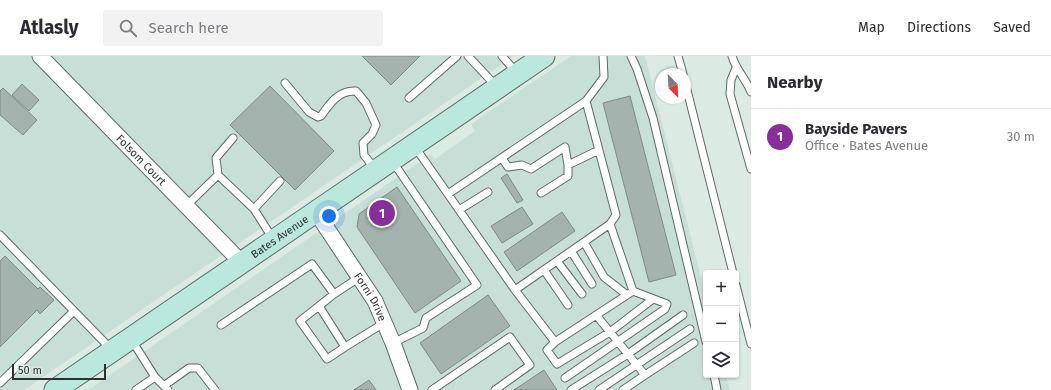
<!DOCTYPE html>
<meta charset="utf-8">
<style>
body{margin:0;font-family:"Fira Sans",sans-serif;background:#f2f2f3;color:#2b2b33}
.controls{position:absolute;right:12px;bottom:12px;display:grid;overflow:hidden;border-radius:4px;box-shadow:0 1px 3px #0004}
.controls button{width:36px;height:36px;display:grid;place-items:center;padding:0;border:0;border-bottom:1px solid #e1e1e2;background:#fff;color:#2b2b33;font:20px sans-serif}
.compass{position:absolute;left:655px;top:12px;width:36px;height:36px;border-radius:50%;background:#fff;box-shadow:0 1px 3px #0004;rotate:156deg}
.scale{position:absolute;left:12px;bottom:10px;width:94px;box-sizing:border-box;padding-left:4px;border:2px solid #2c3230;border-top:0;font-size:11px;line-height:14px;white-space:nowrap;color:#2c3230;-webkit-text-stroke:3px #dbebe4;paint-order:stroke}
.you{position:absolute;left:329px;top:160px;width:14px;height:14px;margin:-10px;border:3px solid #fff;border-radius:50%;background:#1a73e8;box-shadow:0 0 0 6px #1a73e833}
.badge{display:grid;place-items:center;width:26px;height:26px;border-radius:50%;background:#872e9b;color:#fff;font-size:13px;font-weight:700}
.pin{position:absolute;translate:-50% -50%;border:2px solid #fff;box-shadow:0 1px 4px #0006}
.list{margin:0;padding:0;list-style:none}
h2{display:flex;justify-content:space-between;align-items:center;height:52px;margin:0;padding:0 16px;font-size:17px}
h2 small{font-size:13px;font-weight:400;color:#7c7c81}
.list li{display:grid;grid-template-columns:26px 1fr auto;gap:12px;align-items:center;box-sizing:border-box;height:56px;padding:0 16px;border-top:1px solid #e1e1e2}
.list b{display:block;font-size:15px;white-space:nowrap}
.list p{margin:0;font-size:13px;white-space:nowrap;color:#7c7c81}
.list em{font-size:13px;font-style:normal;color:#7c7c81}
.icon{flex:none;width:22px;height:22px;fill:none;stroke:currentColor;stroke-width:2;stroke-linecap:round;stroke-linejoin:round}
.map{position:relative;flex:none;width:751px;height:334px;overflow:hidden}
header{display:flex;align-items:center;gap:24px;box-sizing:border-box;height:56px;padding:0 20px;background:#fff;border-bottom:1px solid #e1e1e2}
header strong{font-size:19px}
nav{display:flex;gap:22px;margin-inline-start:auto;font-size:14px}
.search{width:280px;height:36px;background:#f2f2f3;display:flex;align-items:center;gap:10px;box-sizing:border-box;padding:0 14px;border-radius:4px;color:#7c7c81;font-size:15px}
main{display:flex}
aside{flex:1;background:#fff}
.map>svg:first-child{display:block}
</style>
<header>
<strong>Atlasly</strong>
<div class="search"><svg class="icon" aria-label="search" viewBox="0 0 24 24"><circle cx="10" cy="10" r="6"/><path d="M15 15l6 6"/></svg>Search here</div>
<nav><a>Map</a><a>Directions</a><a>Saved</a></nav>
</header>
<main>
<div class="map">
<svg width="751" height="334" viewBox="0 0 751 334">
<rect width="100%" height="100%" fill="#dbebe4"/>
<path fill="#c8dfd7" d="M0 0H514L24 334H0Z
M571 0H645L706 241V319H726L730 334H88L431 98 435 103 475 75 471 68Z"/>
<path fill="#a4b3ad" stroke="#7d8b86" d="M362 0H420L391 29Z
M22 28 39 44 29 55 12 39Z
M270 30 334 95 295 134 230 69Z
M3 32 37 64 23 79 0 59V35Z
M630 40 676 219 649 226 603 47Z
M507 118 523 144 517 147 501 122Z
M397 131 461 225 415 257 357 171 359 158Z
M522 151 533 168 502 187 491 170Z
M562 156 575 175 517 215 504 196Z
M5 200 38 233 40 231 54 244 40 258 37 254 0 291V205Z
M488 239 510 270 441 318 420 287Z
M544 314 557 334H514Z
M369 324 376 334H354Z"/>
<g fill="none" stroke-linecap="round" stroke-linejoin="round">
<defs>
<path id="lane" d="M468 0 496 30
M502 0 516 16
M631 0 637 13 653 62 706 286
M678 0 683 18
M732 0C736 14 746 23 751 36
M736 12 731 24 730 38 751 113
M685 26 733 217
M285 27 309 56 318 61 321 60C330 47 339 34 356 35L366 47 376 69 372 78 363 87 364 99 375 113
M409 42 457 0
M586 45 604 21 603 0
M415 91 515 234 555 286 633 235 610 168 515 234
M502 102 508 111 522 109 531 113 565 91 568 109 599 94
M393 106 477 229 426 262 423 272 393 287
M218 119 216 102 233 82
M541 137 568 120V109
M448 138 586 45 616 159 610 168
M187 149 218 119 254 153
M459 154 488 136
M0 179 111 293
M273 183 254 153 280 125
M584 186 604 221 627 239
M571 195 592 228
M557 205 582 238
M544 214 568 249
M736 229 751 288
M334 238 319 250 345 291 384 267
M319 250 300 265 327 303 345 291
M596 259 610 276 653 243
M221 269 312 208 334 238 360 221
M131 283 155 321 168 334
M555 286 547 294 557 308 610 276 645 319 623 334
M645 319 694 287
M714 319 717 334
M565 322 665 253 667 248 633 235
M0 327 74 255
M165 329 189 312H198L215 334
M136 334 155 321
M432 334 510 281 530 309 495 334
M571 334 628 298 683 259
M599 334 690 273"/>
<g id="street">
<path id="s1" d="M40 0 242 207"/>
<path id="s2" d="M316 156 375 245 393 287 410 334"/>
</g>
<g id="secondary">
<path id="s3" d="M55 334 544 0"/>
</g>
</defs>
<use href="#lane" stroke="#5d6b66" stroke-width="9"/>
<use href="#street" stroke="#5d6b66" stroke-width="17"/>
<use href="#secondary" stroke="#5d6b66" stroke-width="23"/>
<use href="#lane" stroke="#fff" stroke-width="7"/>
<use href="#street" stroke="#fff" stroke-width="15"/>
<use href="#secondary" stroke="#bbe8dd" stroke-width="21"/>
</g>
<g text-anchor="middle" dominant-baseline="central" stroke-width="3" stroke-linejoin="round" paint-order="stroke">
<g font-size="11" fill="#2c3230" stroke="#dbebe4">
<text stroke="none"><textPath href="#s1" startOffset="145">Folsom Court</textPath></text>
<text stroke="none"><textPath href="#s3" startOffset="272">Bates Avenue</textPath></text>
<text stroke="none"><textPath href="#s2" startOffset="101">Forni Drive</textPath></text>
</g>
</g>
</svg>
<div class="controls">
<button>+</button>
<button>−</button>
<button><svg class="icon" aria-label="layers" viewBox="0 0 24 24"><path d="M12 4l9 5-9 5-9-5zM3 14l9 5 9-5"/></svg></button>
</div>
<svg class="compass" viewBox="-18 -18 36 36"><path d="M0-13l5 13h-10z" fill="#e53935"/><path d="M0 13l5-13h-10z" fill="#7c7c81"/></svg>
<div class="scale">50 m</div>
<div class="you"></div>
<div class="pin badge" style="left:382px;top:157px">1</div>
</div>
<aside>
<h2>Nearby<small></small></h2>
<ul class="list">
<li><span class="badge">1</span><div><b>Bayside Pavers</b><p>Office · Bates Avenue</p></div><em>30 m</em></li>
</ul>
</aside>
</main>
